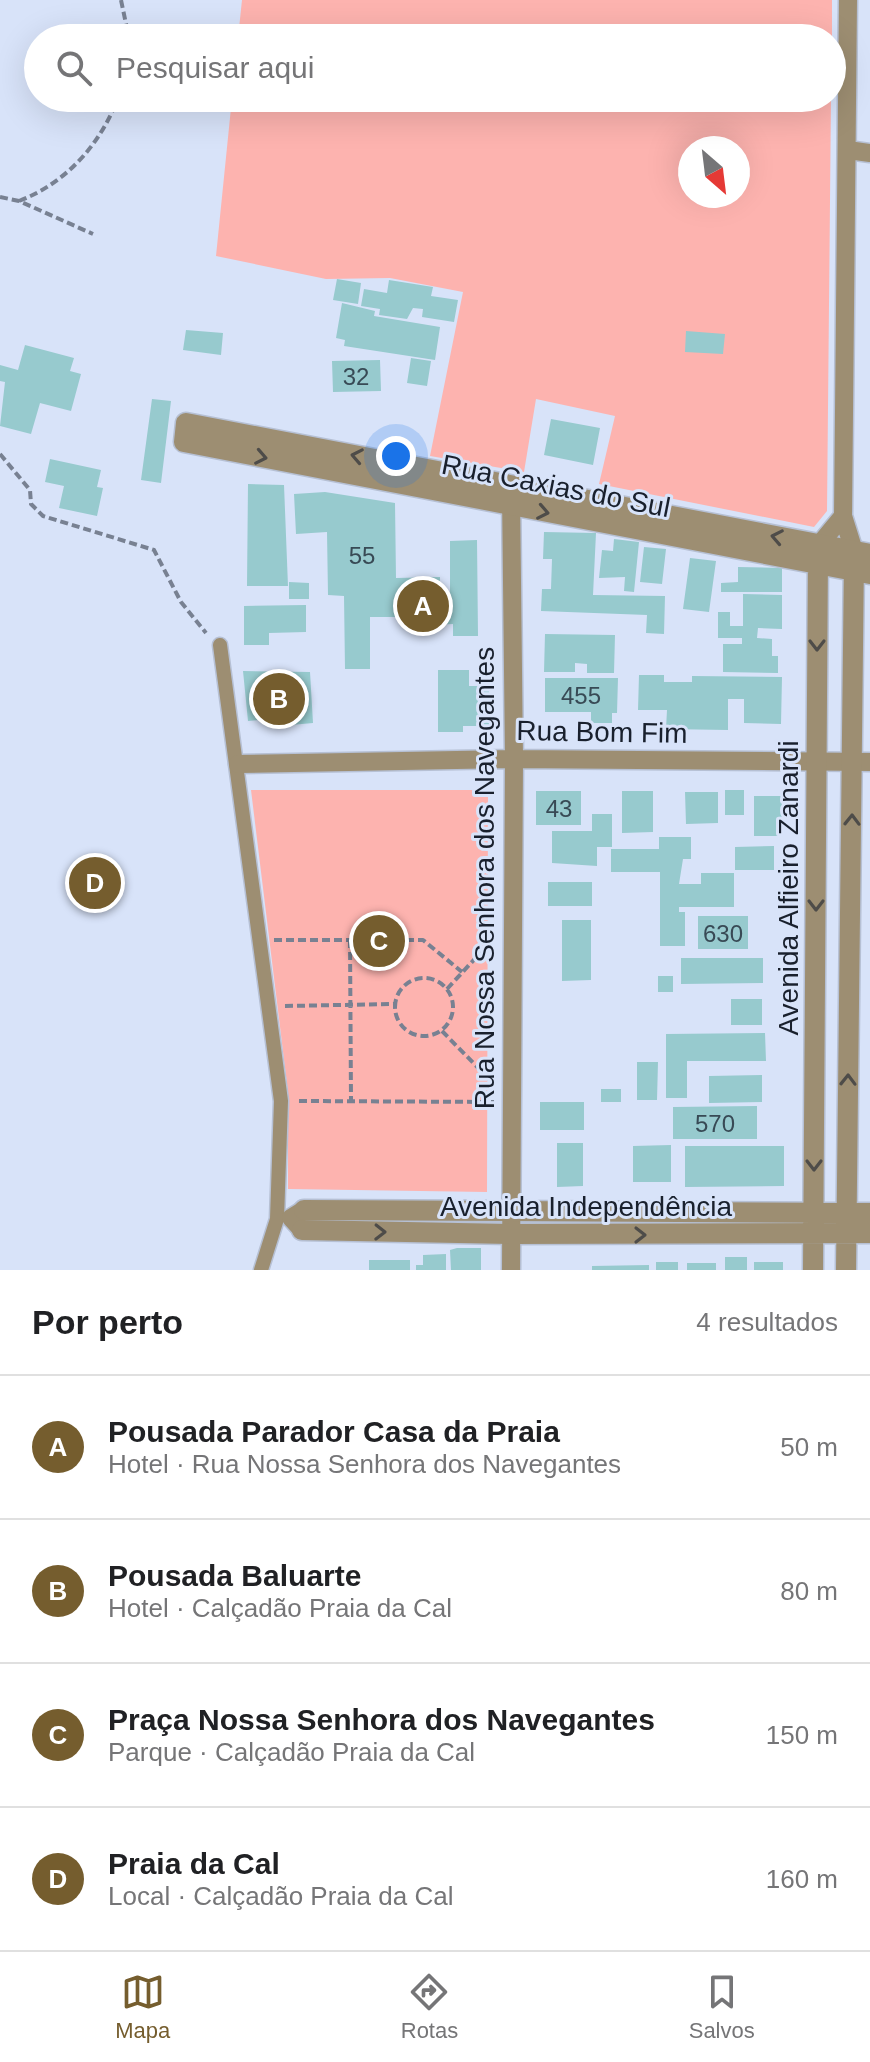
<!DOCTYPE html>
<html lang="pt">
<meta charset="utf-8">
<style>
body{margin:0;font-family:Helvetica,sans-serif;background:#f6f6f6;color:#202124}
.compass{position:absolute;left:678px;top:136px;width:72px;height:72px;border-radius:50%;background:#fff;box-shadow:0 8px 32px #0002;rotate:152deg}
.you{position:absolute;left:396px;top:456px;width:28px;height:28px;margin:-20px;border:6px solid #fff;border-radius:50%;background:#1a73e8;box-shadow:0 0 0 12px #1a73e833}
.badge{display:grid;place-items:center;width:52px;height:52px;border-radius:50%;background:#755d2e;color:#fff;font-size:26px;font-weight:700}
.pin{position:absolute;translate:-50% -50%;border:4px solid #fff;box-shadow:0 2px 8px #0006}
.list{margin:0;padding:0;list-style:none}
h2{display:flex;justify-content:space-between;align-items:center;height:104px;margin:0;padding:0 32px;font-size:34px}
h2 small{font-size:26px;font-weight:400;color:#757577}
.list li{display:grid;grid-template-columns:52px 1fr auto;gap:24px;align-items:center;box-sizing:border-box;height:144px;padding:0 32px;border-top:2px solid #e0e0e0}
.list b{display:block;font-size:30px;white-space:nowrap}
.list p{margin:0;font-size:26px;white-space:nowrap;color:#757577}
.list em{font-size:26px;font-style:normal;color:#757577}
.icon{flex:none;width:44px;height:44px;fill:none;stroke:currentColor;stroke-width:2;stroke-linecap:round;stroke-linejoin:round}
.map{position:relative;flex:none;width:870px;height:1270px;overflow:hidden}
.search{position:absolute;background:#fff;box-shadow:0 8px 32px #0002;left:24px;right:24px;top:24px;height:88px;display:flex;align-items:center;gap:20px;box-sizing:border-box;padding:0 28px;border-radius:44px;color:#757577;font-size:30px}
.sheet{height:680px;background:#fff}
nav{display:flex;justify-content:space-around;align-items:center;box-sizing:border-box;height:112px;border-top:2px solid #e0e0e0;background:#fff;font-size:22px;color:#757577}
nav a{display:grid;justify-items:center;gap:4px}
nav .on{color:#755d2e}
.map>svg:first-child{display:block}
</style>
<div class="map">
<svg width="870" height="1270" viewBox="0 0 870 1270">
<rect width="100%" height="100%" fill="#d8e3f9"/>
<path fill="#fdb3af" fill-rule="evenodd" d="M242 0H832V43V38H238Z
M232 98H831L827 511 814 527 599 484 615 416 536 399 524 472 430 456 463 292 390 278 326 279 216 256ZM690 148H738V196H690Z
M251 790H488L487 1192 288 1189V1092Z"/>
<path fill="#97cace" d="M337 279 361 283 358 304 333 300Z
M389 280 433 287 431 296 458 300 454 322 422 317 423 309 413 308 407 319 379 315 380 309 361 306 364 289 387 293Z
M342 303 375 311 374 316 440 327 435 360 344 346 345 340 336 338Z
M186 330 223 333 221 355 183 350Z
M686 331 725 334 723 354 685 352Z
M25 345 74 358 70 371 81 374 71 411 40 403 31 434 0 426 5 382 0 381V365L18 370Z
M411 358 431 361 427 386 407 383Z
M380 360 381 391 333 392 332 361Z
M152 399 171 401 161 483 141 480Z
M551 419 600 428 593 465 544 455Z
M50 459 101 470 97 487 103 488 97 516 59 508 64 486 45 482Z
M248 484 284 485 288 586H247Z
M325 492 395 503 396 578 440 577V595L450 594V541L477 540 478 636H453V624L433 625 425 617H370V669H345L344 596 328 595 327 532 296 534 294 494Z
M544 532 596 533 593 595 665 596 664 634 646 633 647 615 541 611 542 589H551L552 559H543Z
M614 539 639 542 634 592 624 591 625 577 599 578 602 550 613 551Z
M644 547 666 549 662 584 640 582Z
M690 558 716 561 709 612 683 609Z
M738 567 782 568V592H721V583L738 582Z
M289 582 309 583V599H289Z
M743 594 782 595V629L758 628 757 638 772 639V656H778V673L723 672V644H742V638H718V612H730V626H743Z
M306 605V632L269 633V645H244V606Z
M545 634 615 635 614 673H587V664L575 663V672H544Z
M438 670H469V686H489V726H463V732H438Z
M243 671 310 672 313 723 269 727 268 719 248 721Z
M639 675H664V682H692V676L782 677 781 724 744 723V699H728V730L666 729 667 710H638Z
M545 678H618L617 713H612V723H591V712H545Z
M725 790H744V815H725Z
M536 791H581V825H536Z
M622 791H653V832L622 833Z
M685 792H718V823L686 824Z
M754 796H782V836H754Z
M592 814H612V847H597V866L552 863V831H592Z
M659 837H691V859H683L679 884H701V873H734V907H679V912H685V946H660V872H611V849H659Z
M774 846V870H735V847Z
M548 882H592V906H548Z
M698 916H748V949H698Z
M562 920H591V980L562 981Z
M681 958H763V983L681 984Z
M658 976H673V992H658Z
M731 999H762V1025H731Z
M765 1033 766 1061H687V1098H666V1034Z
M637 1062H658L657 1100H637Z
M762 1075V1102L709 1103V1076Z
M601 1089H621V1102H601Z
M540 1102H584V1130H540Z
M757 1106V1139H673V1107Z
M557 1143H583V1186L557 1187Z
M671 1145V1182H633V1146Z
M685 1146H784V1186L685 1187Z
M457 1248H481V1270H451L450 1250Z
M446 1254V1270H416V1265H423V1255Z
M725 1257H747V1270H725Z
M369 1260H410V1270H369Z
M656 1262H678V1270H656Z
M754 1262H783V1270H754Z
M687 1263H716V1270H687Z
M649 1265V1270H592V1266Z"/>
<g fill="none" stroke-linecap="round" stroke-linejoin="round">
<defs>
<path id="pedestrian" d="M220 645 281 1101 277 1219 261 1270"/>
<path id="minor" d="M848 0 843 516 854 551
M848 150 870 153
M511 493 514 759 511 1270
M819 545 843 516
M238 764 514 759 870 762
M302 1230 291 1218 304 1210"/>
<path id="tertiary" d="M870 554 186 423 184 442 870 574
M304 1210 870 1213
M302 1230 511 1234 870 1233
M813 1270 818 553
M846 1270 854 558"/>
</defs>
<use href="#pedestrian" stroke="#b6c0d4" stroke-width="17"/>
<use href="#minor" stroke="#b6c0d4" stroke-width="21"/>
<use href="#tertiary" stroke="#b6c0d4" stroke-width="23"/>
<path stroke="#788192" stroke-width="4" stroke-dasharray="8 4" stroke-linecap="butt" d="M121 0 129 38
M0 197 19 201 93 234
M19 201C66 183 100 145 118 98
M0 454 30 490 31 504 43 516 154 550 181 602 206 633
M274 940H423L462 972
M350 940 351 1101
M395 1007a29 29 0 1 1 58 0a29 29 0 1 1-58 0Z
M447 989 494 938
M285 1006 394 1004
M442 1031 493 1083
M299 1101 494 1102"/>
<use href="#pedestrian" stroke="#9d8e72" stroke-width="14"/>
<use href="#minor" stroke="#9d8e72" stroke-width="18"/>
<use href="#tertiary" stroke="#9d8e72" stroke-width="20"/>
</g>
<defs><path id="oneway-chevron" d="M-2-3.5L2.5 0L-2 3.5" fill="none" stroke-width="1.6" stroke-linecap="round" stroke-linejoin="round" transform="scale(2)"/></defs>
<g stroke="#4e4c49">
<use href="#oneway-chevron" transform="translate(357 456) rotate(-169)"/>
<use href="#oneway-chevron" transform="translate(261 457) rotate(11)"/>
<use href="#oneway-chevron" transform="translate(543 512) rotate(11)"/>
<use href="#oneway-chevron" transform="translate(777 537) rotate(-169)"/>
<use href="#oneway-chevron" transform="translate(817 645) rotate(90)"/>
<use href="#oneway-chevron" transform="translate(852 820) rotate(-89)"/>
<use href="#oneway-chevron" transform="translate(816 905) rotate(90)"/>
<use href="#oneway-chevron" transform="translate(848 1080) rotate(-89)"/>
<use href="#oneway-chevron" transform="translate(814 1165) rotate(90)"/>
<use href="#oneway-chevron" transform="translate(380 1232) rotate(1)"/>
<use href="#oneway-chevron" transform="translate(640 1235)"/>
</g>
<g text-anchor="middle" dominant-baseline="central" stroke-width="6" stroke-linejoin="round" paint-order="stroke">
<g font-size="24" fill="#384a55">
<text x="356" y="376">32</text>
<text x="362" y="555">55</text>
<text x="581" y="695">455</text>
<text x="559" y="808">43</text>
<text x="723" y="933">630</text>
<text x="715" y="1123">570</text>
</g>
<g font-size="28" fill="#19202d" stroke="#d8e3f9">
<text transform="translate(556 486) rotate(11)">Rua Caxias do Sul</text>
<text transform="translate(602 732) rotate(1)">Rua Bom Fim</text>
<text transform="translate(484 878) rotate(-90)">Rua Nossa Senhora dos Navegantes</text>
<text transform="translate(788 888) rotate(-90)">Avenida Alfieiro Zanardi</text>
<text x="586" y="1206">Avenida Independência</text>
</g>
</g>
</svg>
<svg class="compass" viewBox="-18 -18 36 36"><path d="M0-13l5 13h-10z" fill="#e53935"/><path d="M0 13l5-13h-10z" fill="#757577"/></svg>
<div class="you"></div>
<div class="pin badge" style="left:423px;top:606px">A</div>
<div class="pin badge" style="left:279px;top:699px">B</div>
<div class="pin badge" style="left:379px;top:941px">C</div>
<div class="pin badge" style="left:95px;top:883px">D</div>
<div class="search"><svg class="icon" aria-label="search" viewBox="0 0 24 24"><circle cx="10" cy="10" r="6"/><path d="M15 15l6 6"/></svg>Pesquisar aqui</div>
</div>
<section class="sheet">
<h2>Por perto<small>4 resultados</small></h2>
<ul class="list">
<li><span class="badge">A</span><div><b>Pousada Parador Casa da Praia</b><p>Hotel · Rua Nossa Senhora dos Navegantes</p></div><em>50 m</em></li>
<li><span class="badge">B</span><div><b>Pousada Baluarte</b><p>Hotel · Calçadão Praia da Cal</p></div><em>80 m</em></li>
<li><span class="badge">C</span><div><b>Praça Nossa Senhora dos Navegantes</b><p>Parque · Calçadão Praia da Cal</p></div><em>150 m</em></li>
<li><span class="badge">D</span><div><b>Praia da Cal</b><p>Local · Calçadão Praia da Cal</p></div><em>160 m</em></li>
</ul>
</section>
<nav>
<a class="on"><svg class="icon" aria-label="map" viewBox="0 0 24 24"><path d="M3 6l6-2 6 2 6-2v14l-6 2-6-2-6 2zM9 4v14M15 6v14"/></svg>Mapa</a>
<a><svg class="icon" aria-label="directions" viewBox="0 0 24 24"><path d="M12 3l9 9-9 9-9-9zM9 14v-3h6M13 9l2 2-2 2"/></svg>Rotas</a>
<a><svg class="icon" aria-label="saved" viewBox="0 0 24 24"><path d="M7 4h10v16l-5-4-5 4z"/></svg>Salvos</a>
</nav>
